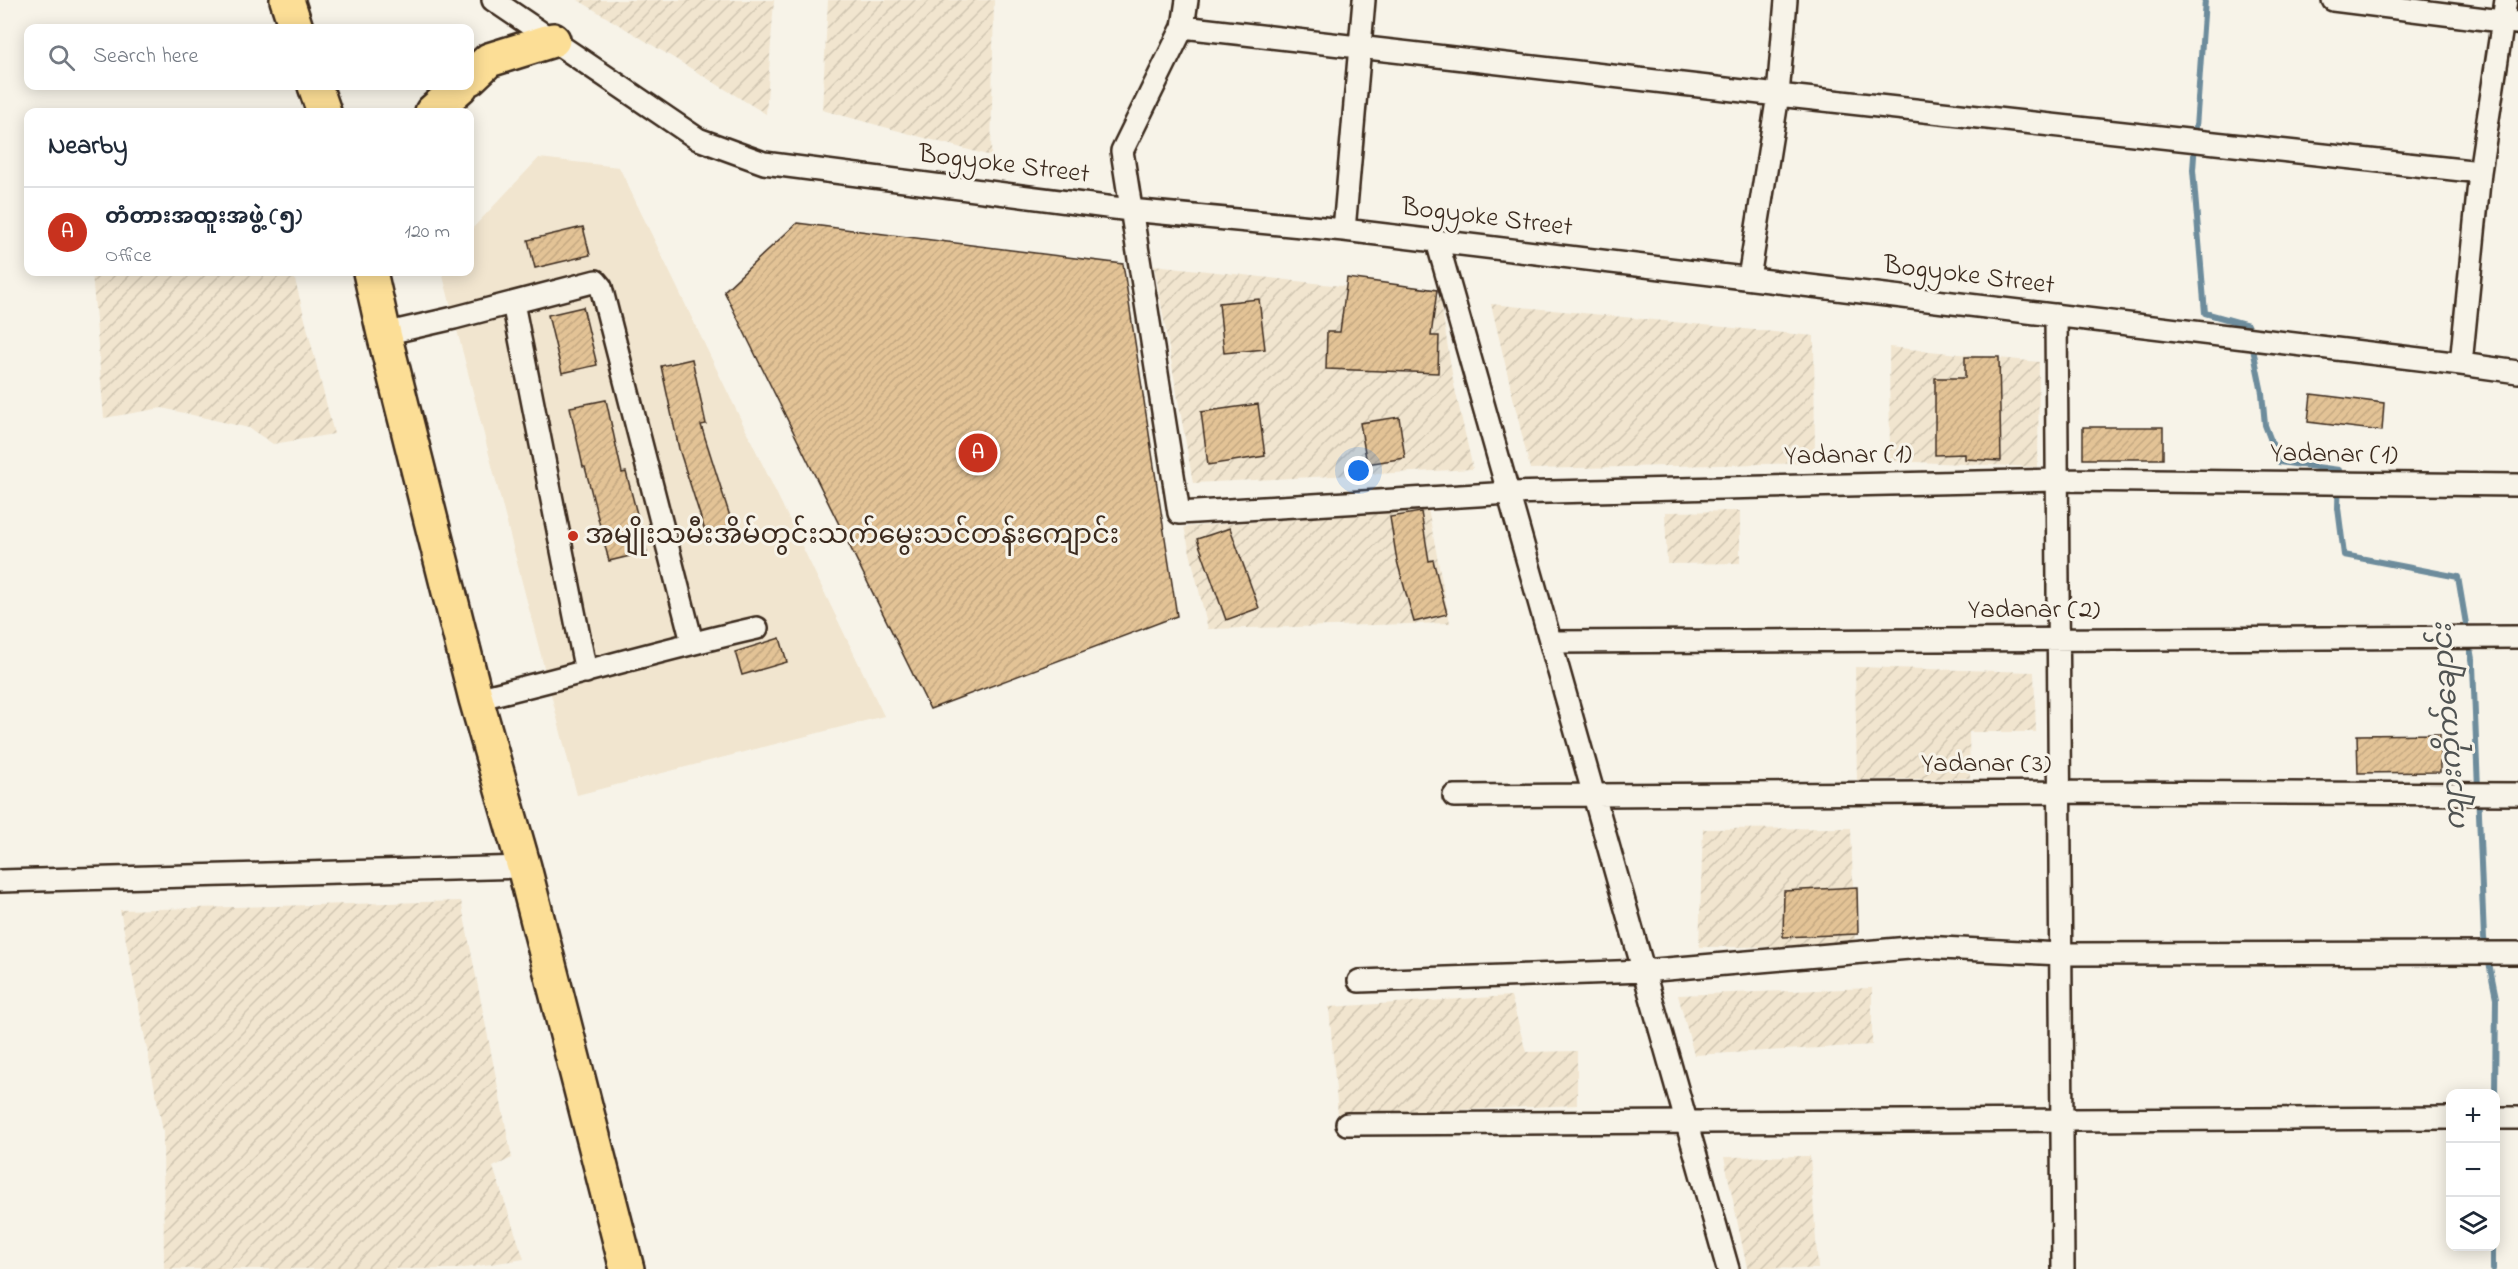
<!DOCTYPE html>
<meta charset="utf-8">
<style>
body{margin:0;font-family:"Indie Flower","Noto Sans Myanmar",sans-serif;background:#f2f2f3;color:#1f2937}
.controls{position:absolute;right:18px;bottom:18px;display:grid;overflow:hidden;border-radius:12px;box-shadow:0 3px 15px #0003}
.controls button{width:54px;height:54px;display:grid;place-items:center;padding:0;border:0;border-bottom:2px solid #e0e1e3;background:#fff;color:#1f2937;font:30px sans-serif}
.you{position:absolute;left:1359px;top:471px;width:21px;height:21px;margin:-15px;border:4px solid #fff;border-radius:50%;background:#1a73e8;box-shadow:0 0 0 9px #1a73e833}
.badge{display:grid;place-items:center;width:39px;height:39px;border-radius:50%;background:#c8321e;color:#fff;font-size:20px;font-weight:700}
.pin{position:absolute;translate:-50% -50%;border:3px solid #fff;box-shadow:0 2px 6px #0006}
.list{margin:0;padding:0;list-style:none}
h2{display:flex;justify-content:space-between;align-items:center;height:78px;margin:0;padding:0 24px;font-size:26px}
h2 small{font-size:20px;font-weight:400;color:#747a83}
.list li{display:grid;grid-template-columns:39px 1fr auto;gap:18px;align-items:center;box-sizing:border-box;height:90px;padding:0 24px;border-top:2px solid #e0e1e3}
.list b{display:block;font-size:22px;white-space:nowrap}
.list p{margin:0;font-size:20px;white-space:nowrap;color:#747a83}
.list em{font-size:20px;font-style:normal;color:#747a83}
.icon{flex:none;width:33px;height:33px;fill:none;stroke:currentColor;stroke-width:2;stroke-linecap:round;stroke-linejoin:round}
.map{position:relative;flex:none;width:2518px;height:1269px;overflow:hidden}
.search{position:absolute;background:#fff;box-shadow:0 3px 15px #0003;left:24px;top:24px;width:450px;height:66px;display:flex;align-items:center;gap:15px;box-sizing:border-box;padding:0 21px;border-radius:12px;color:#747a83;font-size:22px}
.panel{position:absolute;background:#fff;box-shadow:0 3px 15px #0003;left:24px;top:108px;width:450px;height:168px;border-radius:12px}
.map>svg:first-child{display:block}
</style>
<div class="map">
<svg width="2518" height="1269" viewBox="0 0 2518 1269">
<defs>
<pattern id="industrial-furrows" width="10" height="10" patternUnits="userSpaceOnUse" patternTransform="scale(1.5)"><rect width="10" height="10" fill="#f1e5cf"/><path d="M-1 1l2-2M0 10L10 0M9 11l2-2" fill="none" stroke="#d0c5b1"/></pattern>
<pattern id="building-hatch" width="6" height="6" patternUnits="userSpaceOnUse" patternTransform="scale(1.5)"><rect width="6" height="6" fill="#e3c396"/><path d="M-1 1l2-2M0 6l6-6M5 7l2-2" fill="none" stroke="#c4a881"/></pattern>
</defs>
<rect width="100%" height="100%" fill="#f7f3e8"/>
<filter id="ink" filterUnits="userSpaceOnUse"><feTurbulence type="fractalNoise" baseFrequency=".0167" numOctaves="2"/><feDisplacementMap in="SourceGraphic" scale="12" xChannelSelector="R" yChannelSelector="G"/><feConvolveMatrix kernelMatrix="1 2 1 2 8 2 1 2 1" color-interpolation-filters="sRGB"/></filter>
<g filter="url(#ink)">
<path fill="#f1e5cf" d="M539 158 619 167 884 716 577 795 442 272H470V231Z"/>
<path fill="url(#industrial-furrows)" d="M578 0H774L766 114Z
M828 0H994L991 156 822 110Z
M1154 265 1440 297 1453 380 1473 469 1193 483Z
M92 272H293L334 434 273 444 249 428 162 408 104 418Z
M1491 304 1814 336 1815 463 1530 469Z
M1889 347 2039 362 2038 467 1890 461Z
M1428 509 1450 623 1208 629 1184 527Z
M1740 511V563L1667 564 1665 512Z
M1855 667 2034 672 2036 732H1969L1970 778 1857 780Z
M1851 828 1855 946 1699 947 1703 829Z
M461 901 512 1158 493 1167 524 1259 458 1269H164L163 1131 120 910Z
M1872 988V1045L1694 1055 1678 995Z
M1511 996 1526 1052 1577 1051V1105L1338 1115 1329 1007Z
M1810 1156 1818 1269 1747 1268 1724 1157Z"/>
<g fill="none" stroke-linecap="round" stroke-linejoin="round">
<path stroke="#6d8c9c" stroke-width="6" d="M2205 0 2193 170 2205 313 2248 325 2250 334
M2252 344 2262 393 2265 425 2279 462 2339 470 2338 508 2344 555 2458 577 2473 665 2484 938 2496 998 2495 1094
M2493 1269V1246"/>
</g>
<path fill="url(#building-hatch)" stroke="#3b2a1e" stroke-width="1.5" d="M797 223 1123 264 1177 616 930 709 724 291Z
M583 227 590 255 535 268 528 240Z
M1347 278 1437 290 1431 336H1439L1438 373 1326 369 1327 332H1340Z
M1259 299 1265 349 1224 353 1219 303Z
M583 307 597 365 562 373 548 315Z
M1965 357H1999L2001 461 1965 459V454L1935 455V378H1965Z
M692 359 706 424 701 425 733 526 706 534 679 449 661 366Z
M2311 394 2384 403 2382 431 2308 422Z
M606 400 622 473 626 472 647 552 609 561 585 467H583L570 407Z
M1258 404 1265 456 1208 465 1201 412Z
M1399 417 1405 458 1367 464 1360 423Z
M2083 427H2163V459H2083Z
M1421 512 1429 561 1433 560 1447 614 1414 622 1397 561 1390 517Z
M1230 528 1259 608 1226 620 1197 539Z
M780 638 787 662 742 675 735 652Z
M2440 734V772L2358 773 2357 735Z
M1857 887 1858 934 1783 937 1784 891Z"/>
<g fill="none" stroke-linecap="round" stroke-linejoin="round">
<defs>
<path id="street" d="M493 0 698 139 764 163 1130 210 1344 230 2461 364 2518 372
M1187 0 1183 27 1122 151 1179 513 1510 493 2057 480 2518 485
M2333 0 2517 23
M1183 27 1778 95 2480 172
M1344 230 1364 0
M1437 241 1728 1269
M1749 278 1778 95 1786 0
M513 303 586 672
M2056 315 2063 1269
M384 334 454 318 596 281 601 287 692 642
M2461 364 2480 172 2506 0
M1551 642 2518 637
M476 699C570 677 663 649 757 628
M1454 796 2060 792 2518 794
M0 881 524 867
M1359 981 1644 971 1921 947 2061 954 2518 953
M2496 1118H2518
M1347 1124 2450 1118"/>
<path id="primary" d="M287 0 296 28
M470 78 489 60 553 40
M315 86 324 112
M432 112 461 86
M370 272 384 334 476 699 524 867 627 1269"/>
</defs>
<use href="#street" stroke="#3b2a1e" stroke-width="26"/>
<use href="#primary" stroke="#3b2a1e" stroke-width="38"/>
<use href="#street" stroke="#f7f3e8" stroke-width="21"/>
<use href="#primary" stroke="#fcde96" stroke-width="33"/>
</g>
</g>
<circle fill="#c8321e" stroke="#f7f3e8" stroke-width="2" cx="573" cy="536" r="6"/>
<g text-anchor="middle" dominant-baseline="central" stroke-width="6" stroke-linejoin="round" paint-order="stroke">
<g font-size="27" fill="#3b2a1e" stroke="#f7f3e8">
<text transform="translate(1004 165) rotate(7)">Bogyoke Street</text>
<text transform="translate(1487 218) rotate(7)">Bogyoke Street</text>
<text transform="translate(1969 276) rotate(7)">Bogyoke Street</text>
<text transform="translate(2334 455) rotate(1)">Yadanar (1)</text>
<text transform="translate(1848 456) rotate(-1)">Yadanar (1)</text>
<text x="2034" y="610">Yadanar (2)</text>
<text x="1986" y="764">Yadanar (3)</text>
</g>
<g font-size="27" fill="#3b2a1e" stroke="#f7f3e8" text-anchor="start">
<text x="585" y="536">အမျိုးသမီးအိမ်တွင်းသက်မွေးသင်တန်းကျောင်း</text>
</g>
<g font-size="28" font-style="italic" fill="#505352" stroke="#f7f3e8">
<text transform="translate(2451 727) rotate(-94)">ကျားကိုက်ချောင်း</text>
</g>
</g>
</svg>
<div class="controls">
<button>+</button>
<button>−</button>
<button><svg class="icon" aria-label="layers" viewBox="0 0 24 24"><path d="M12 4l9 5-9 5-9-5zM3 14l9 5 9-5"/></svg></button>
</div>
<div class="you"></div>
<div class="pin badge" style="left:978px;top:453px">A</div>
<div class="search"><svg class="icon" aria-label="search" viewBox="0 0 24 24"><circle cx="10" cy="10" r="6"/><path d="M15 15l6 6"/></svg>Search here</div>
<section class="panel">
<h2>Nearby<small></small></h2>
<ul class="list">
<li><span class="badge">A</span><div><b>တံတားအထူးအဖွဲ့ (၅)</b><p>Office</p></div><em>120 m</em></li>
</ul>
</section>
</div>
